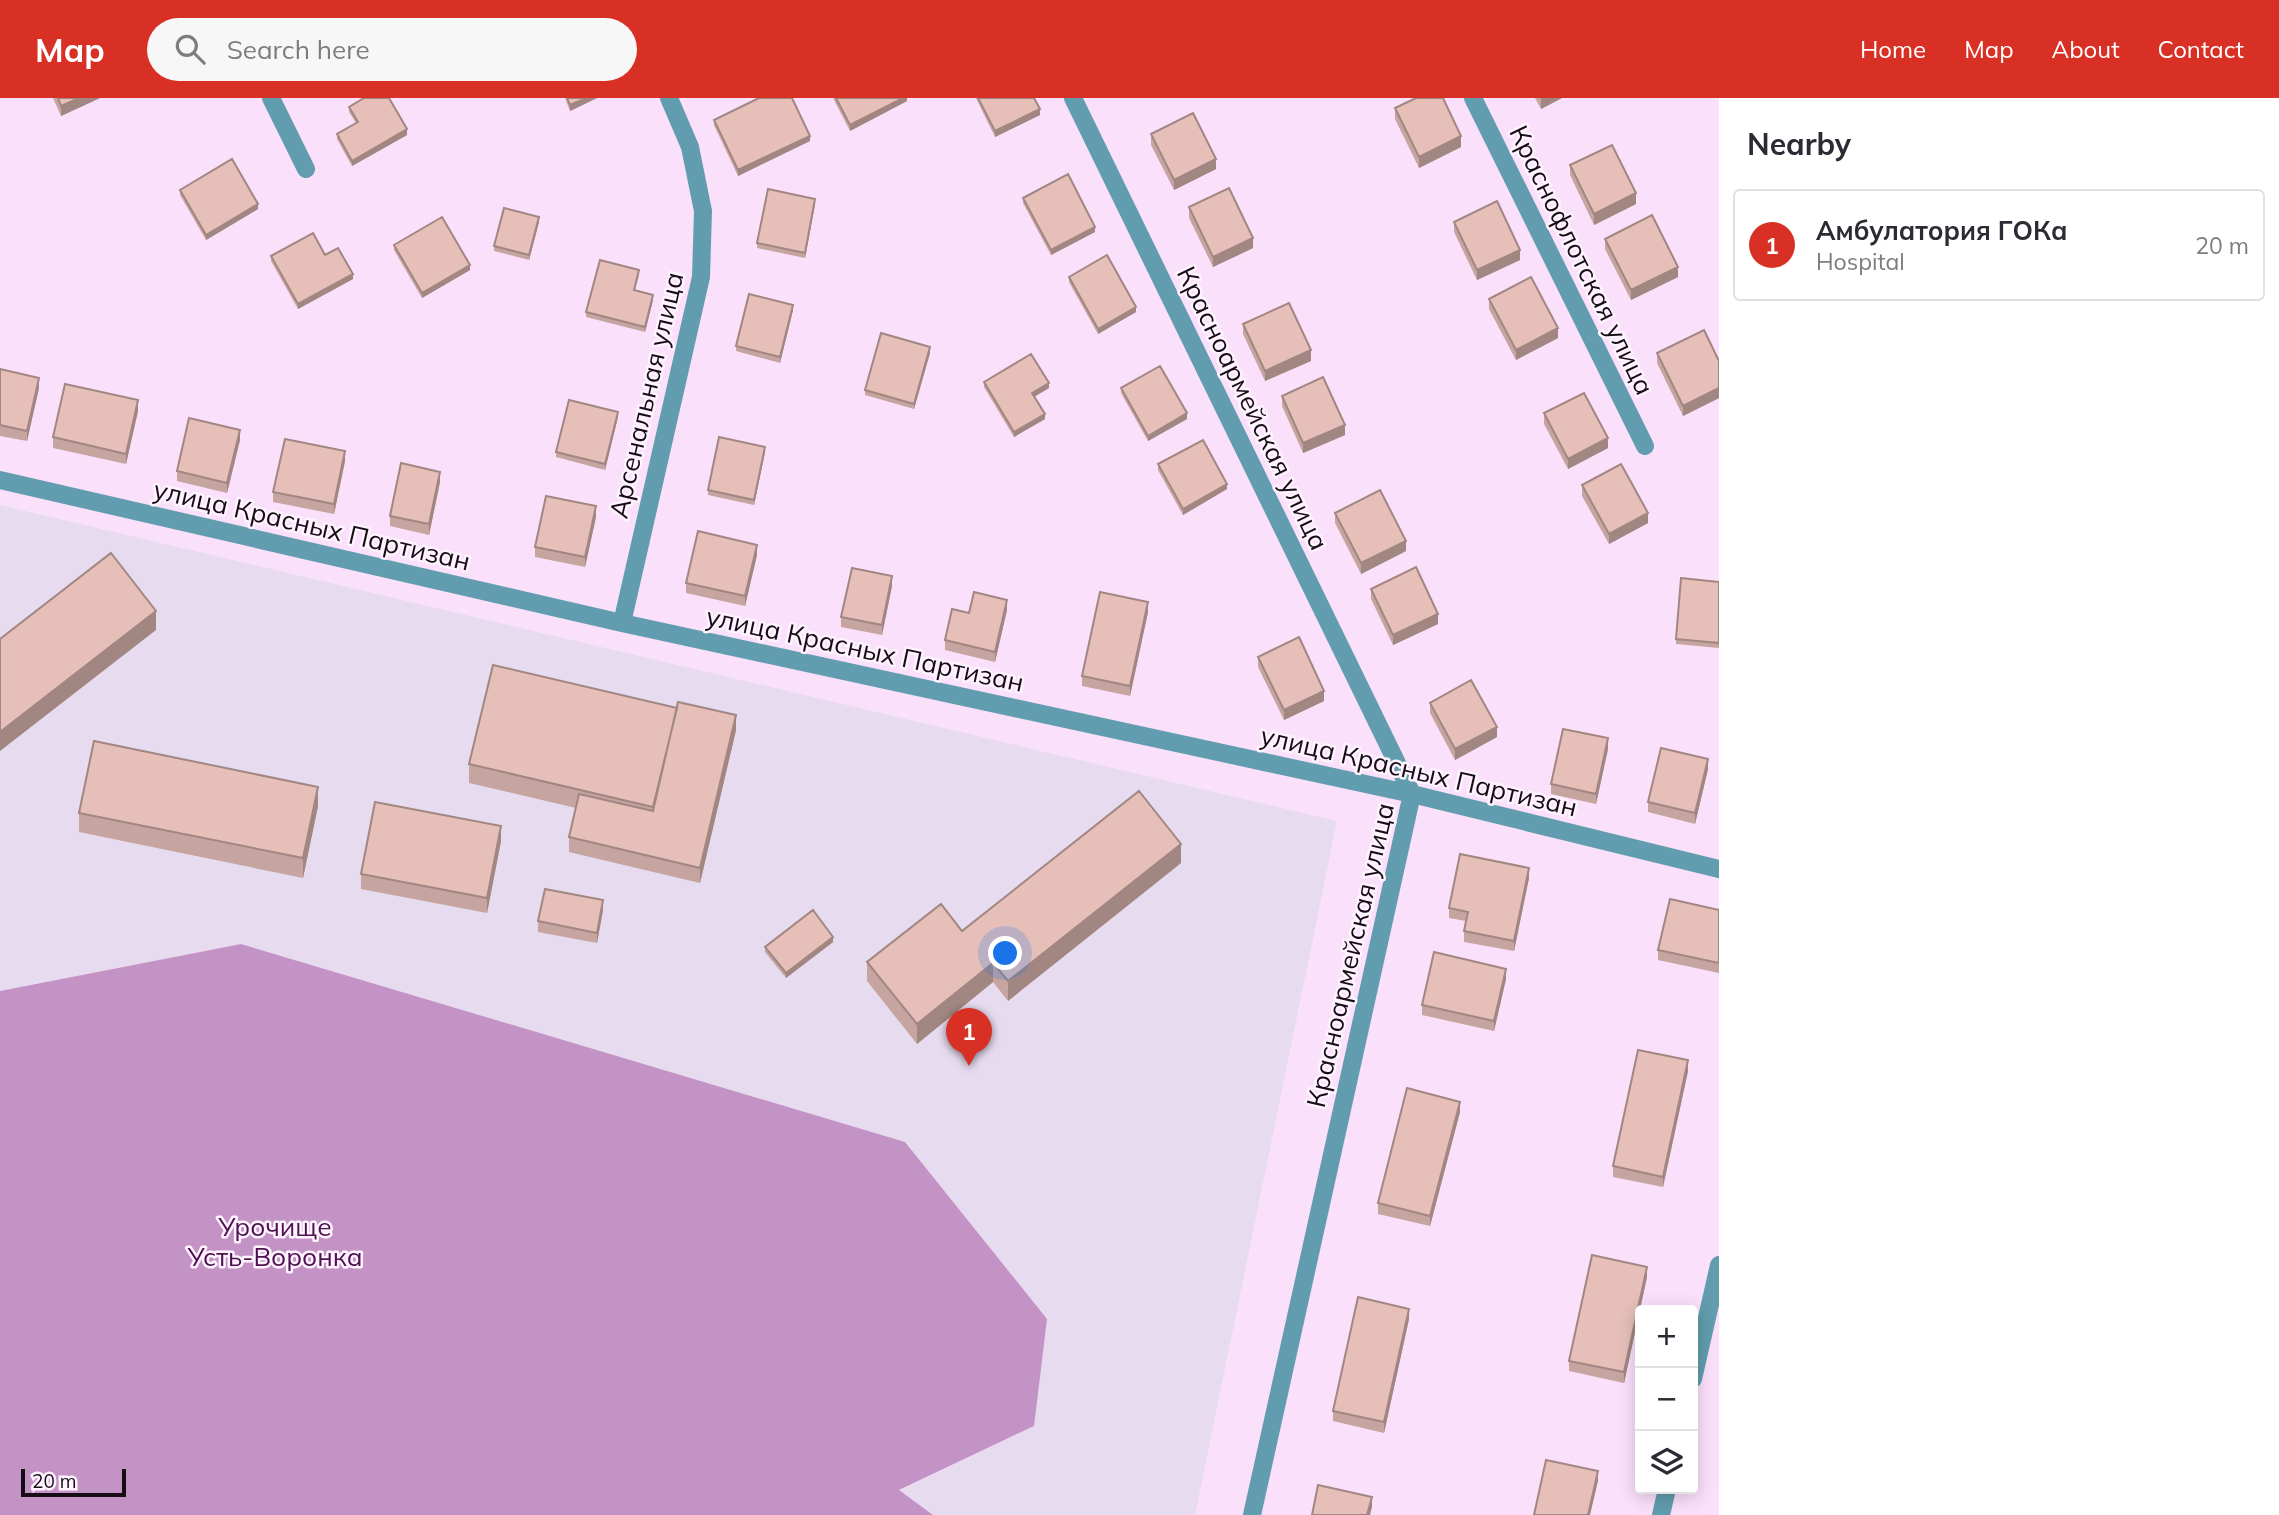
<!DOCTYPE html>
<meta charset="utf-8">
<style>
body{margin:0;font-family:Mulish,sans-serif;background:#f7f7f7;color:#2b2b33}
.controls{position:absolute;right:21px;bottom:21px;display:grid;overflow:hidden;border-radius:7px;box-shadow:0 4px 18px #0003}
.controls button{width:63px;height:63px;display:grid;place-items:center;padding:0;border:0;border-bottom:2px solid #e1e1e2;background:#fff;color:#2b2b33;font:35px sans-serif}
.scale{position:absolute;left:21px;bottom:18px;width:105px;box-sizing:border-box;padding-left:7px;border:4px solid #150c15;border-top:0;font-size:19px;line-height:24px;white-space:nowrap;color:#150c15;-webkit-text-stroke:5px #fef3fe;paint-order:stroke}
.you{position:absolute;left:1006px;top:856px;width:24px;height:24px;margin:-18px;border:5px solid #fff;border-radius:50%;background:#1a73e8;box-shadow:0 0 0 10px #1a73e833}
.badge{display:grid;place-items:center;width:46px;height:46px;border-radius:50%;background:#d93025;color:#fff;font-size:23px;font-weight:700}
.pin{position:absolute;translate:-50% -58px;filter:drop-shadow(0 2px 4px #0008)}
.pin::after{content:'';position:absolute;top:37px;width:24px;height:21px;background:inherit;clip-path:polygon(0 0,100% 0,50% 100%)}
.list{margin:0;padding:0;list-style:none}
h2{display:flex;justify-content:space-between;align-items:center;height:91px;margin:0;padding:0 28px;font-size:30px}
h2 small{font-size:23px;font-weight:400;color:#7c7c81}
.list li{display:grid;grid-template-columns:46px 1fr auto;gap:21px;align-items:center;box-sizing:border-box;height:112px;margin:0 14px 14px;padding:0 14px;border:2px solid #e1e1e2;border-radius:7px}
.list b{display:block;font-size:26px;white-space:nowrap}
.list p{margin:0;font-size:23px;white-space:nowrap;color:#7c7c81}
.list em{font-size:23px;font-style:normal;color:#7c7c81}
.icon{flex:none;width:38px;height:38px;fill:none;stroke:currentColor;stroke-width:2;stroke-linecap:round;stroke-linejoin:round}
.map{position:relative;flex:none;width:1719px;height:1417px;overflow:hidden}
header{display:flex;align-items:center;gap:42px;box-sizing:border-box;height:98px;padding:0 35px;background:#d93025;color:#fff}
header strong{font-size:33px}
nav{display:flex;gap:38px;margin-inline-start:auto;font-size:24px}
.search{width:490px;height:63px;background:#f7f7f7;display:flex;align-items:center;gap:18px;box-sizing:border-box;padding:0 24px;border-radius:38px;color:#7c7c81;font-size:26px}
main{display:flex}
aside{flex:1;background:#fff}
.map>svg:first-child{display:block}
</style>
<header>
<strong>Map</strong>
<div class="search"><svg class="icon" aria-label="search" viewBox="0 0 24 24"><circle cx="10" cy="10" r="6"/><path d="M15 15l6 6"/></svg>Search here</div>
<nav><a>Home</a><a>Map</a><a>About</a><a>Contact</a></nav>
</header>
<main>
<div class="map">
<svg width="1719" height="1417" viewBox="0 0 1719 1417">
<rect width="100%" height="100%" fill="#fbe0fb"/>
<path fill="#e6dbef" d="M0 407 1337 723 1195 1417H933L899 1393 1034 1328 241 846 0 893Z"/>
<path fill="#c493c5" d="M241 846 905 1044 1047 1221 1034 1328 899 1392 933 1417H0V893Z"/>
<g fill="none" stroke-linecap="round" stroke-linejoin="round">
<path stroke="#619dae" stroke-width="18" d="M271 0 306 71"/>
<path stroke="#619dae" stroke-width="18" d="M1073 0 1412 696 1252 1417
M1473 0 1645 348
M0 382 622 525 1412 696 1719 771
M622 525 701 179 703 113 690 49 669 0
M1693 1281 1719 1167
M1661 1417 1667 1391"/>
</g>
<path fill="#c6a49f" d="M53 0H100L61 18Z
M565 0H597L570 13Z
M833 0H907V3L850 33Z
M976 0H1034L1040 17 995 39Z
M1535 0H1562L1541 11Z
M349 9 407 37 352 68 337 41V36L356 25 349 14Z
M1395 10 1461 49 1419 70 1395 21Z
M714 22 810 43 738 78 714 27Z
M1151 36 1216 71 1174 92 1151 47Z
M1570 67 1636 106 1594 127 1570 77Z
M180 92 258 111 206 142 180 97Z
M1023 100 1095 134 1051 157 1023 105Z
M815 106 805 160 757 150V145Z
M1189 109 1253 150 1213 169 1189 120Z
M539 124 529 162 494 153V148Z
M1454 124 1520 162 1477 182 1454 134Z
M1605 141 1678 179 1631 202 1605 151Z
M394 147 470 172 422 200 394 152Z
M325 157 353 181 298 211 271 163V158Z
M639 177 635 192 653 202 645 234 586 219V214Z
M1069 179 1136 214 1098 236 1069 184Z
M1489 201 1558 240 1516 262 1489 211Z
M793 212 780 265 736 253V248Z
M1243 226 1311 263 1265 283 1243 236Z
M930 255 914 311 865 297V292Z
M1657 255 1719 263V300L1683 318 1657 265Z
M0 271 39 290 27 343 0 338Z
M984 284 1049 290 1034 299 1045 321 1014 339 984 289Z
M1121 290 1187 321 1148 343 1121 295Z
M1282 298 1345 337 1303 355 1282 308Z
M138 313 126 366 53 350V339Z
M1544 315 1608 350 1568 371 1544 326Z
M618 319 605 372 556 359V354Z
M240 342 227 395 177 383V373Z
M765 354 754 407 708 397V392Z
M345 363 334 416 273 404V394Z
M1158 366 1227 391 1183 417 1158 372Z
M440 384 429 437 390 428V418Z
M1582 387 1648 425 1609 446 1582 398Z
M1335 415 1406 453 1361 476 1335 425Z
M596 419 585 469 535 459V449Z
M757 457 745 508 686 495V485Z
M1719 484V550L1676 546V541Z
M892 488 882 537 841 529V519Z
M1371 491 1438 526 1393 547 1371 501Z
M1007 512 995 564 945 552V542L969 515Z
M1148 514 1130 598 1082 588V578Z
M1258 559 1324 603 1284 622 1258 569Z
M1430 605 1497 639 1455 662 1430 615Z
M736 632 700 785 569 754V739L576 710 469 685V666Z
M1608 651 1596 706 1551 696V686Z
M1708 671 1695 726 1648 714V704Z
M318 708 303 780 79 734V715Z
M501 743 487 815 361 791V776Z
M1181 765 1008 903 993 884 917 946 867 883V864L962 833Z
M1529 780 1514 853 1464 844V833L1466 823 1449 820V810Z
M603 812 597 845 538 834V823Z
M1719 812V875L1658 862V852Z
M833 844 786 880 765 854V849Z
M1506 881 1494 933 1422 917V907Z
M1688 973 1663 1089 1613 1079V1068Z
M1460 1014 1430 1128 1378 1116V1105Z
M1647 1179 1624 1285 1569 1273V1263Z
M1409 1221 1384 1335 1333 1323V1313Z"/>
<path fill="#a18682" d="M79 0H100L61 18V8Z
M586 0H597L570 13V7Z
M903 0H907V3L850 33V27Z
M1542 0H1562L1541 11V1Z
M1040 11V17L995 39V33Z
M407 31V37L352 68V63Z
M810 38V43L738 78V72Z
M1461 38V49L1419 70V59Z
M1216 61V71L1174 92V82Z
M1636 95V106L1594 127V116Z
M815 101V106L805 160V155Z
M258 106V111L206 142V137Z
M539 119V124L529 162V157Z
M1095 129V134L1051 157V152Z
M1253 140V150L1213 169V159Z
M1520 152V162L1477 182V172Z
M470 167V172L422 200V195Z
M1678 169V179L1631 202V192Z
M353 176V181L298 211V206Z
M653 197V202L645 234V229Z
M793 207V212L780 265V259Z
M1136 209V214L1098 236V231Z
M1558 230V240L1516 262V252Z
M930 249V255L914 311V306Z
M1311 252V263L1265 283V273Z
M39 280V290L27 343V333Z
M1049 285V290L1032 300V295Z
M1719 290V300L1683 318V308Z
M138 302V313L126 366V356Z
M618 314V319L605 372V366Z
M1187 315V321L1148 343V338Z
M1045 316V321L1014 339V334Z
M1345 327V337L1303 355V345Z
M240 332V342L227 395V385Z
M1608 340V350L1568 371V361Z
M765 349V354L754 407V402Z
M345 353V363L334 416V406Z
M440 374V384L429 437V426Z
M1227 386V391L1183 417V411Z
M596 408V419L585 469V459Z
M1648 415V425L1609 446V436Z
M1406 443V453L1361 476V465Z
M757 447V457L745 508V498Z
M892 478V488L882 537V527Z
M1007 502V512L995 564V554Z
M1148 504V514L1130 598V588Z
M156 513V532L0 653V634Z
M1438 516V526L1393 547V537Z
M1324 593V603L1284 622V612Z
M736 617V632L700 785V770Z
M1497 629V639L1455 662V651Z
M1608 640V651L1596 706V696Z
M1708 661V671L1695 726V715Z
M318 689V708L303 780V760Z
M501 728V743L487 815V800Z
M1181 746V765L1008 903V883Z
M1529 770V780L1514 853V843Z
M603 802V812L597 845V835Z
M833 839V844L786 880V875Z
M993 865V884L917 946V926Z
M1506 871V881L1494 933V923Z
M1688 962V973L1663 1089V1079Z
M1460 1004V1014L1430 1128V1118Z
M1647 1169V1179L1624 1285V1274Z
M1409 1211V1221L1384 1335V1324Z
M1598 1373V1383L1590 1417H1588Z
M1372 1399V1409L1370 1417H1367Z"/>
<path fill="#e6bfb9" stroke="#a18682" stroke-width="2" d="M58 0H79L61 8Z
M364 0H389L407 31 352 63 337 36 358 24 349 9Z
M567 0H586L570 7Z
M759 0H792L810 38 738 72 714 22Z
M836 0H903L850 27Z
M978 0H1034L1040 11 995 33Z
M1416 0H1443L1461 38 1419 59 1395 10Z
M1193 15 1216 61 1174 82 1151 36Z
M1612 47 1636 95 1594 116 1570 67Z
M232 61 258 106 206 137 180 92Z
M1068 76 1095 129 1051 152 1023 100Z
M1229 90 1253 140 1213 159 1189 109Z
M768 91 815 101 805 155 757 145Z
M1497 103 1520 152 1477 172 1454 124Z
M504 110 539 119 529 157 494 148Z
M1652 117 1678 169 1631 192 1605 141Z
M442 119 470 167 422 195 394 147Z
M313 135 325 157 338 150 353 176 298 206 271 158Z
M1107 157 1136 209 1098 231 1069 179Z
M600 162 639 172 634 192 653 197 645 229 586 214Z
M1531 179 1558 230 1516 252 1489 201Z
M749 196 793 207 780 259 736 248Z
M1289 205 1311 252 1265 273 1243 226Z
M1704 232 1719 263V290L1683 308 1657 255Z
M881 235 930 249 914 306 865 292Z
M1031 256 1049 285 1032 295 1045 316 1014 334 984 284Z
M1160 268 1187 315 1148 338 1121 290Z
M0 271 39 280 27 333 0 327Z
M1323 279 1345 327 1303 345 1282 298Z
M65 286 138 302 126 356 53 339Z
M1584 295 1608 340 1568 361 1544 315Z
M569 302 618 314 605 366 556 354Z
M189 320 240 332 227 385 177 373Z
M719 339 765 349 754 402 708 392Z
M285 341 345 353 334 406 273 394Z
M1203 342 1227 386 1183 411 1158 366Z
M401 365 440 374 429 426 390 418Z
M1621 366 1648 415 1609 436 1582 387Z
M1380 392 1406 443 1361 465 1335 415Z
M546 398 596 408 585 459 535 449Z
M698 433 757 447 745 498 686 485Z
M111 455 156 513 0 634V541Z
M1416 469 1438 516 1393 537 1371 491Z
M852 470 892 478 882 527 841 519Z
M1681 480 1719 484V545L1676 541Z
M974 494 1007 502 995 554 945 542 952 511 969 515Z
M1100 494 1148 504 1130 588 1082 578Z
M1299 539 1324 593 1284 612 1258 559Z
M493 567 677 610 653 709 469 666Z
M1471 582 1497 629 1455 651 1430 605Z
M678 604 736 617 700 770 569 739 579 696 653 713Z
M1563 631 1608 640 1596 696 1551 686Z
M94 643 318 689 303 760 79 715Z
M1661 650 1708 661 1695 715 1648 704Z
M1139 693 1181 746 1008 883 993 865 917 926 867 864 941 806 962 833Z
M375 704 501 728 487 800 361 776Z
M1460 756 1529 770 1514 843 1464 833 1468 814 1449 810Z
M545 791 603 802 597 835 538 823Z
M1670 801 1719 812V865L1658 852Z
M813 812 833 839 786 875 765 849Z
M1434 854 1506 871 1494 923 1422 907Z
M1638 952 1688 962 1663 1079 1613 1068Z
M1407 990 1460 1004 1430 1118 1378 1105Z
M1592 1157 1647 1169 1624 1274 1569 1263Z
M1358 1199 1409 1211 1384 1324 1333 1313Z
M1546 1362 1598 1373 1588 1417H1534Z
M1318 1387 1372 1399 1367 1417H1312Z"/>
<g text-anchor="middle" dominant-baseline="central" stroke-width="5" stroke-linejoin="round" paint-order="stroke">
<g font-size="26" fill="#150c15" stroke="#fef3fe">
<text transform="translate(1582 162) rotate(64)">Краснофлотская улица</text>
<text transform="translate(646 297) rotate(-77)">Арсенальная улица</text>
<text transform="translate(1253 310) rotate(64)">Красноармейская улица</text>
<text transform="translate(312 427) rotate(13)">улица Красных Партизан</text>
<text transform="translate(865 551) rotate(12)">улица Красных Партизан</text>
<text transform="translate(1419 673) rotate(13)">улица Красных Партизан</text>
<text transform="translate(1350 857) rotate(-77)">Красноармейская улица</text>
</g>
<g font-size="26" fill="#4d1150" stroke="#fef3fe">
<text x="275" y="1128">Урочище<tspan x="275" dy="30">Усть-Воронка</tspan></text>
</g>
</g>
</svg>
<div class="controls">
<button>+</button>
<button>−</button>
<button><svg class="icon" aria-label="layers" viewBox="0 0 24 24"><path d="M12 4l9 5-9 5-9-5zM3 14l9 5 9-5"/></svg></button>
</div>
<div class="scale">20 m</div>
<div class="you"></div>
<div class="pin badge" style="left:969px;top:968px">1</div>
</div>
<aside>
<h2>Nearby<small></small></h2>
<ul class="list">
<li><span class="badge">1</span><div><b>Амбулатория ГОКа</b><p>Hospital</p></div><em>20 m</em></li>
</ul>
</aside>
</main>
